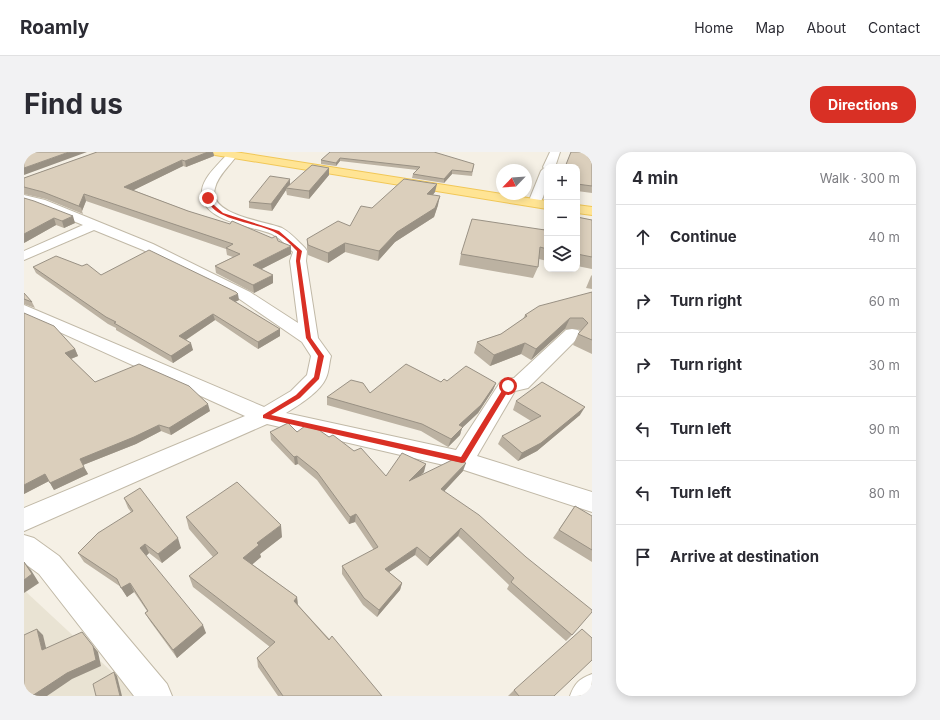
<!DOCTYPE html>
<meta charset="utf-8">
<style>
body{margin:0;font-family:Inter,sans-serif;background:#f2f2f3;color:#2b2b33}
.controls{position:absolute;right:12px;top:12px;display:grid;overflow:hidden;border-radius:8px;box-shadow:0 2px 10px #0003}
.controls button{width:36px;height:36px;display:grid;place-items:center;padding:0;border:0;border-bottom:1px solid #e1e1e2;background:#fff;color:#2b2b33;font:20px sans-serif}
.compass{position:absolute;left:472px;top:12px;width:36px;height:36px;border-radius:50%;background:#fff;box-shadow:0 2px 10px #0003;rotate:245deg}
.stop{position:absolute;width:12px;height:12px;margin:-9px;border:3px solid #d93025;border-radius:50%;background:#fff}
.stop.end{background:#d93025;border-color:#fff;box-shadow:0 1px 4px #0008}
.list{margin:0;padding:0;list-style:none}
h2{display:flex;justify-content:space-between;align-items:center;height:52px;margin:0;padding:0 16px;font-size:17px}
h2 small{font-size:13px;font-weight:400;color:#7c7c81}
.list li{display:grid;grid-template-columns:26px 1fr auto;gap:12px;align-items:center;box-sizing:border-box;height:64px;padding:0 16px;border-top:1px solid #e1e1e2}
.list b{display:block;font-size:15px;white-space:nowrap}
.list em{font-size:13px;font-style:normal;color:#7c7c81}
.icon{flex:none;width:22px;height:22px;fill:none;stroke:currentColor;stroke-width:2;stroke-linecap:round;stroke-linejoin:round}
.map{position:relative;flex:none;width:568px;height:544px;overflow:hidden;border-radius:16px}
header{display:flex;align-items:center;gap:24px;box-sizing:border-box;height:56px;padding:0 20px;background:#fff;border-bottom:1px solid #e1e1e2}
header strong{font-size:19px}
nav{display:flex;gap:22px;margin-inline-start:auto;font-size:14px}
.intro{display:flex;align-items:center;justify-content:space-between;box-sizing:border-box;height:96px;padding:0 24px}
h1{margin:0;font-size:28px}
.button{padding:10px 18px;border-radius:16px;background:#d93025;color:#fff;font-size:14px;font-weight:700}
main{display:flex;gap:24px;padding:0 24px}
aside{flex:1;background:#fff;border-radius:16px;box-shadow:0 2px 10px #0003}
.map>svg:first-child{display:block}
</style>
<header>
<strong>Roamly</strong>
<nav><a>Home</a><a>Map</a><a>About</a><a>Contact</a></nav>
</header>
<div class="intro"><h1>Find us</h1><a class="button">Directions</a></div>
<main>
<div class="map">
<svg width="568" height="544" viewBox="0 0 568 544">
<rect width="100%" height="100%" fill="#f5f0e5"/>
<path fill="#e9e3d3" d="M0 438 114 544H0Z"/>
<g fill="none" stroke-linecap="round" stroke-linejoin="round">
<defs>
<path id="minor" d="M209 0 213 3C206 14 194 23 191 36 183 63 241 69 258 76 267 81 274 89 281 96L283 99 282 109 294 186 307 204C305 211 305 220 302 226 296 240 275 253 262 261L432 298 477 229 490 226 542 178 548 177 554 178 557 182 554 186 504 236 491 239 453 304 568 340V360L437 317 243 272 0 379V356L221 264 0 164V153L240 255 267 239 283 223 287 204 278 190 214 146 119 98 70 78 0 108V99L59 73 13 54 0 51V43L21 48 129 92 226 140 274 171 266 109 269 100C262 93 256 86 248 82 228 74 174 69 178 38 180 24 196 11 204 1Z
M526 0H536L531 15H523C523 29 523 42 514 54H506L504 51 517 19 520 16 519 15Z
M0 383 10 386 35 404 143 532 148 544H110L15 422 0 411Z
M568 522V544H546C551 531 555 527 568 522Z"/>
<path id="primary" d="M186 0H211L523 49V57L191 3Z
M553 53 568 55V63L553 61Z"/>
</defs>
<use href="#minor" stroke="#c1b9a7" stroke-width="2"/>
<use href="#primary" stroke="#f1c757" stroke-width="2"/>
<use href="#minor" fill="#fff" fill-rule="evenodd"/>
<use href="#primary" fill="#ffe494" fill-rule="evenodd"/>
</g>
<path fill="#bcb2a2" d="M73 0H189L190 4 162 15 159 14 109 38 164 59 254 89 267 102 237 117 249 131 230 141 192 121 191 114 209 105 203 103 202 97 62 49 58 59 59 62 22 47 0 42V26Z
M306 0 450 12 448 24 428 22 420 31 388 26 389 22 393 18 316 9 312 14 297 12V8Z
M568 0V41L553 39V15Z
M305 16V23L285 47 263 43 262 38 248 59 225 56V50Z
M411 40 409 43 414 53 410 65 371 90 354 109 321 100 304 111 284 103 283 96V87L326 74 348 56Z
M0 46 51 71 40 76 32 73 0 91Z
M523 65V109L515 107 514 115 509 126 435 113 437 102 520 77Z
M553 65 568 68V117L553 114Z
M9 115 77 123 215 148 211 150 256 177V184L234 197 191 168 162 188 169 198 149 211 92 178V176L84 172 12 121Z
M568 123V137L562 136 567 124Z
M568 140V202L549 193 554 182 557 179 554 177H541L507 208 497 202 466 214 450 201 453 190 477 182 499 167 501 163Z
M0 141 8 150 11 156 0 152Z
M0 161 51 197 54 204 47 207 71 230 186 259 147 283 137 279 112 292 59 313 64 322 30 338 25 329 0 342Z
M423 229 472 231 469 238 454 261 438 276 436 283 424 295 397 279 303 253V245L346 241Z
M492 249 556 263 513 299 494 309 474 292 478 284 507 269 489 258Z
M246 280H273L305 285 362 324 400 320 396 324 439 319 420 339 548 483 542 489 483 437 485 433 434 384 403 414 391 403 365 420 378 431 376 438 353 465 339 453 318 422V414L350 398 331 370 325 372 293 328 274 312 271 313 247 288Z
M100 346 157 396 138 411 125 401 122 404 182 481 153 506 126 469 121 461 123 459 110 440 103 445 97 435 60 410 54 401 107 360 104 356Z
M551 354 568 364V410L529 386Z
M162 365 258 385 236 402 237 405 228 412 273 445 274 453 358 544H254L234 515 233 506 246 495 169 435 165 424 189 405 165 377Z
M490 538 530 544H484Z"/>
<path fill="#999184" d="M45 0H63L0 23V16Z
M184 0H189L190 4 162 15 161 9Z
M316 6V9L312 14V11Z
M158 8 159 14 102 42 100 35Z
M305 16V23L285 47V39Z
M428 18V22L420 31V27Z
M266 27V33L262 36V38L248 59 247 52Z
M413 32 411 40 402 51 403 42Z
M60 42 62 49 58 59 57 55 55 54Z
M416 44 414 53 410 65 371 90 354 109 355 99 373 80Z
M49 64 51 71 40 76 38 69Z
M30 66 32 73 0 91V82Z
M321 91V100L304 111V101Z
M267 94V102L230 121 229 113Z
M249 123V131L230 141 229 133Z
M214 142 215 148 205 153V146Z
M189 162 191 168 157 191 155 184Z
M546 166 541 177 507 208 512 197Z
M256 177V184L234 197V190Z
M167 191 169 198 149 211 147 204Z
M501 191 497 202 466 214 470 203Z
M51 197 54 204 44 208 41 201Z
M472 231 469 238 454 261 438 276 436 283 424 295 427 287 435 273Z
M184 252 186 259 147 283 145 276Z
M561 255 556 263 513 299 494 309 498 301Z
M135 273 137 279 112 292 59 313 56 307Z
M273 304 274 312 271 313 270 305Z
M442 311 439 319 415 345 417 337Z
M402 312 400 320 383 337 385 329Z
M60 315 64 322 30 338 26 331Z
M21 322 25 329 0 342V333Z
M332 362 331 370 325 372 326 365Z
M257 373 258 385 236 402 237 405 222 418 219 406 233 391Z
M437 376 434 384 403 414 406 406Z
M154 386 157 396 138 411 134 402Z
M121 392 125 401 121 405 116 396Z
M393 395 391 403 359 424 361 417Z
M0 410 7 418 15 431 0 441Z
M106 431 110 440 103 445 97 436Z
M378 431 376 438 353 465 355 458Z
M273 445 274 456 270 449Z
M179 473 182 481 153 506 149 498Z
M13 477 19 483 24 504 18 498Z
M58 480 74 500 77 514 48 527 23 544H8Z
M90 520 93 524 98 544H96Z"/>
<path fill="#dbcfbc" stroke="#999184" d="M0 0H45L0 16Z
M73 0H184L161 9 158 8 100 35 164 59 206 72 208 69 248 86 252 84 254 89 267 94 229 113 249 123 229 133 191 114 216 102 202 96 209 92 60 42 55 54 57 55 19 40 0 35V26Z
M306 0H410L450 12 448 20 428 18 420 27 389 22 396 15 316 6 312 11 297 8Z
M547 0H568V34L553 32V15H541Z
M288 13 305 16 285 39 262 36Z
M246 24 266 27 247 52 225 50Z
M380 27 413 32 403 42 416 44 411 56 373 80 355 99 321 91 304 101 284 93 283 87 314 69 326 74 337 54 348 56Z
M0 46 10 49 49 64 38 69 30 66 0 82Z
M553 65 568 68V105L553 102Z
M448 67 521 78 523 69V97L516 95 514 115 437 102Z
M125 98 212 140 214 142 205 146 256 177 234 190 189 162 155 184 167 191 147 204 90 171 92 170 82 165 9 115 32 104 58 114 63 112 77 123Z
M568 140V188L554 182 564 171 559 166H546L512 197 501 191 470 203 453 190 477 182 503 164 501 163 515 154Z
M0 141 8 150 0 147Z
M0 161 30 174 51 197 41 201 71 230 115 212 165 234 184 252 145 276 135 273 110 285 56 307 60 315 26 331 21 322 0 333Z
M382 212 417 230 420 227 423 229 442 214 472 231 457 253 435 273 439 275 427 287 398 272 303 245 327 228 339 231 346 241Z
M518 230 561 255 517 291 498 301 478 284 517 264 492 249Z
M264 271 273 280 281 274 295 278 305 285 309 283 330 299 337 296 362 324 378 301 402 312 385 329 428 308 442 311 417 337 455 363 502 405 568 458V460L548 483 487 430 490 426 437 376 406 406 393 395 361 417 378 431 355 458 340 446 318 414 354 395 332 362 326 365 293 320 273 304 270 305 246 280Z
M213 330 257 373 233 391 235 393 219 406 273 445 270 449 305 488 308 484 358 544H259L233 506 251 490 165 424 194 401 162 365Z
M116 336 154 386 134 402 121 392 116 396 179 473 149 498 121 461 124 459 106 431 97 436 93 427 54 401 74 381 109 359 100 346Z
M551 354 568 364V398L535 378Z
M0 410 8 422 0 428Z
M13 477 18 498 58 480 69 494 72 508 43 521 8 544H0V483Z
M558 477 568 486V508L530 544H495L490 538Z
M90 520 96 544H72L69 532Z"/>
<path fill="#d93025" d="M183 45H185L190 53 199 61 255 79 278 99 276 109 287 186 300 204 295 227 276 246 247 263 437 305 482 232H486L487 234 441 310 438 311 239 266V263L272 243 290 225 294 204 282 186 272 109 273 99C267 93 260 85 252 81 234 70 186 69 183 45Z"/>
</svg>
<div class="controls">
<button>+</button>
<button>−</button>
<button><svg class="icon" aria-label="layers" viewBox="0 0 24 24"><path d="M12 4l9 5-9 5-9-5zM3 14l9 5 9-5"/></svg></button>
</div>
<svg class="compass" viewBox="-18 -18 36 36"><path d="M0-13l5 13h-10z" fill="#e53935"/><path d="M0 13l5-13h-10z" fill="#7c7c81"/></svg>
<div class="stop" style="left:484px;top:234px"></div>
<div class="stop end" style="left:184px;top:46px"></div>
</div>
<aside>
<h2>4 min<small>Walk · 300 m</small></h2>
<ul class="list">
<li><svg class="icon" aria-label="ahead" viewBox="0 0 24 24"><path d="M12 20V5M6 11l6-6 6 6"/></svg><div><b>Continue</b></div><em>40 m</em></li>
<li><svg class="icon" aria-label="right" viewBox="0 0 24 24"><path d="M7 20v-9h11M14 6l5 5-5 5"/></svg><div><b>Turn right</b></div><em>60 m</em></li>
<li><svg class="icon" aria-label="right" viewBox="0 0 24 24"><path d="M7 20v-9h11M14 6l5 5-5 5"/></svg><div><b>Turn right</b></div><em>30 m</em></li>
<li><svg class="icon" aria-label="left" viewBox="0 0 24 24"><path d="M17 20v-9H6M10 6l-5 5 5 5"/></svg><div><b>Turn left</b></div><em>90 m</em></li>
<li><svg class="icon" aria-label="left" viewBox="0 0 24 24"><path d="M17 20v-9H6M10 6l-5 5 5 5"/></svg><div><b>Turn left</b></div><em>80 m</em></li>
<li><svg class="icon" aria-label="arrive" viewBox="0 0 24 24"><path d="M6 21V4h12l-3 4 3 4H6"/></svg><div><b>Arrive at destination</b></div></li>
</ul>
</aside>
</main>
